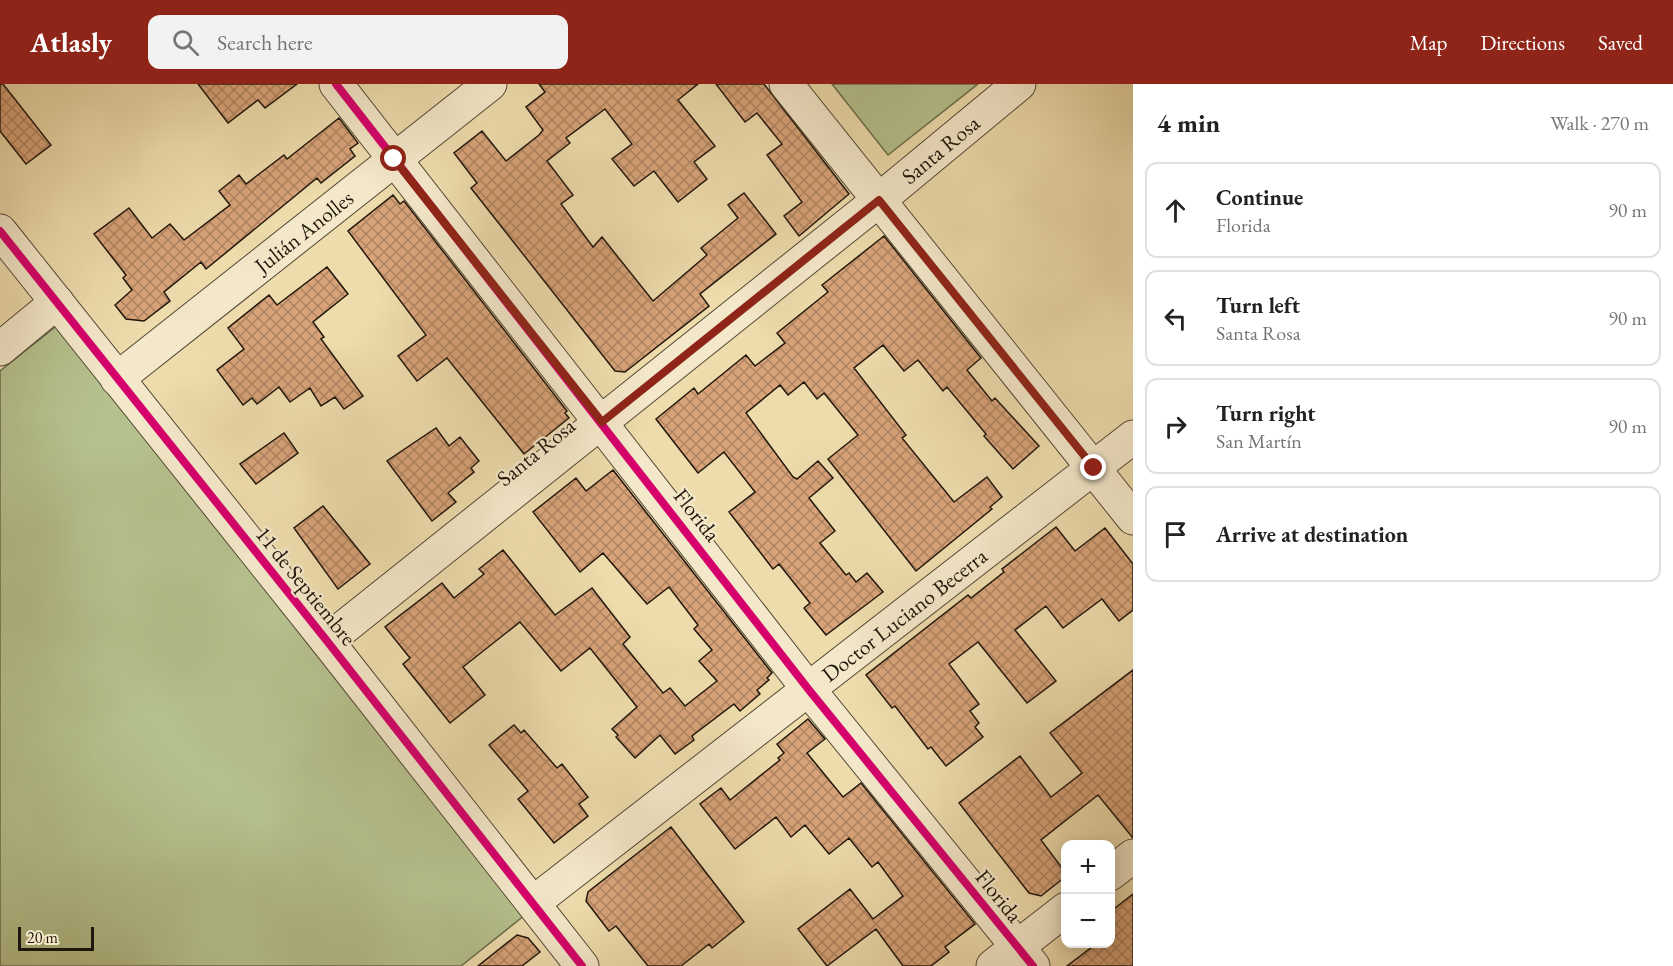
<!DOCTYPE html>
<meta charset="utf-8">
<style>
body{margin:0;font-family:"EB Garamond",serif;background:#f2f2f2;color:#222}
.controls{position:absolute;right:18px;bottom:18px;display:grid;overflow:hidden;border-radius:12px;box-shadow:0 3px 15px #0003}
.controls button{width:54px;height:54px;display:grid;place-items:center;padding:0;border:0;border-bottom:2px solid #e0e0e0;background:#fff;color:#222;font:30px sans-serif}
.scale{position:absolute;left:18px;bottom:15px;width:76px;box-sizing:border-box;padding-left:6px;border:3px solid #20160b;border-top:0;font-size:16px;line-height:21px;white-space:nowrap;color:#20160b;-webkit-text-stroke:4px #f4e8ca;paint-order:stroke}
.stop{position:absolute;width:18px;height:18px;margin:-14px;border:4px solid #8f2418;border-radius:50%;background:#fff}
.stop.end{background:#8f2418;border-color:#fff;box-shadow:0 2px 6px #0008}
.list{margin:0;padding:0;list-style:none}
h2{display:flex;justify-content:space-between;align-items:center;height:78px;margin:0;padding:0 24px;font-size:26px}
h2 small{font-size:20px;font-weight:400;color:#767676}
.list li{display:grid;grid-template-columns:39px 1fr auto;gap:18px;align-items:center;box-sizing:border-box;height:96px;margin:0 12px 12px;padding:0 12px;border:2px solid #e0e0e0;border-radius:12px}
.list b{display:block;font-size:22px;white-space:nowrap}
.list p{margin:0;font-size:20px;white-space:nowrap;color:#767676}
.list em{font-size:20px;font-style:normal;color:#767676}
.icon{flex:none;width:33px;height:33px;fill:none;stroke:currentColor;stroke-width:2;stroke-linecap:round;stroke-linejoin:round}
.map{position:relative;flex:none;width:1133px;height:882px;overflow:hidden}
header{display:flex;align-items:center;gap:36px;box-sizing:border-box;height:84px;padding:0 30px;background:#8f2418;color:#fff}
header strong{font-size:28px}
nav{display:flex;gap:33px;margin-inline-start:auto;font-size:21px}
.search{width:420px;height:54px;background:#f2f2f2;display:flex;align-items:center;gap:15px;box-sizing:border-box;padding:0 21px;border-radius:12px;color:#767676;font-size:22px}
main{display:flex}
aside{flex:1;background:#fff}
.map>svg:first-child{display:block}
</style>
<header>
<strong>Atlasly</strong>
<div class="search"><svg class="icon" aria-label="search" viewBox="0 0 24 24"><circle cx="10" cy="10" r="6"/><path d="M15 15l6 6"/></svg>Search here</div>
<nav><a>Map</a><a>Directions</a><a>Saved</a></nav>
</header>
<main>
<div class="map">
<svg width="1133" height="882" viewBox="0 0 1133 882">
<defs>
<pattern id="building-cross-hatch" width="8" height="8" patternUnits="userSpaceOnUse" patternTransform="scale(1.5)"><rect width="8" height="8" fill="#d8a379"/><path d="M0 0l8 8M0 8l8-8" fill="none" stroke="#af8461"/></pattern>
</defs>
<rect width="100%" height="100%" fill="#eedcad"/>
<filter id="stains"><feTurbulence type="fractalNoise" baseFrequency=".00333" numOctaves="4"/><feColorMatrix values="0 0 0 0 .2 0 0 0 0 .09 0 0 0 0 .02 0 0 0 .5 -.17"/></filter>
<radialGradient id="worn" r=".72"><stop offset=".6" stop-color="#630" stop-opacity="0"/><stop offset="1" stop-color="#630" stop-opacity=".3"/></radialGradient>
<path fill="#b5c18d" stroke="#6a6c4c" stroke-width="1.5" d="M832 0H978L888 71Z
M59 240 525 831 461 882H0V287Z"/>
<path fill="url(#building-cross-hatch)" stroke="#20160b" stroke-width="1.5" d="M0 0H3L51 61 26 80 0 47Z
M198 0H297L265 24 258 16 228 39Z
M539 0H698L678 16 715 62 694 78 707 95 678 118 654 87 634 102 612 75 632 60 605 25 566 54 570 59 547 77 573 111 561 120 593 163 602 153 653 217 707 171 701 164 738 134 728 121 744 109 776 150 700 210 709 222 625 288 615 287 471 104 477 99 454 69 482 47 506 77 539 51 543 46 526 23 545 8Z
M716 0H764L849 110 799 152 784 132 802 118 767 71 782 60 757 29 745 38Z
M339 34 358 59 350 65 355 72 321 99 317 94 206 185 201 178 164 208 170 217 144 237 126 235 115 221 132 206 123 194 126 191 94 150 129 124 152 154 170 140 184 156 230 121 219 107 239 91 246 100 284 71 287 75Z
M393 111 400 120 404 117 567 327 565 329 569 334 524 370 447 274 417 297 398 272 426 251 348 147Z
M884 152 981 274 967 286 992 317 995 314 1039 362 1013 385 984 352 986 350 947 303 943 307 918 276 904 287 883 261 854 284 906 351 902 354 954 418 987 393 1002 413 990 423 992 425 916 487 828 375 858 351 824 309 817 315 804 298 788 311 780 301 746 329 793 393 797 395 818 377 833 394 809 414 835 447 820 459 846 491 849 489 856 498 867 489 883 508 826 551 804 524 810 519 779 480 773 485 729 428 755 408 724 368 698 389 656 335 694 304 698 310 746 271 755 282 785 259 777 249 828 208 822 201Z
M327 183 348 210 313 238 324 253 321 255 363 312 344 325 335 313 321 322 310 304 290 318 279 303 257 320 252 314 243 321 217 286 244 265 228 244 269 211 277 221Z
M436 344 449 362 460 353 479 377 471 384 474 388 448 409 456 418 432 437 387 377Z
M284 349 298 369 256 400 240 380Z
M613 386 772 589 767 594 769 596 757 606 760 610 740 627 734 620 692 652 694 656 675 670 660 651 635 674 616 653 618 651 612 645 637 623 590 564 561 587 520 538 463 583 485 611 450 639 403 580 410 574 385 543 442 499 454 514 484 490 479 485 503 466 555 531 592 504 630 553 623 560 663 609 670 604 685 622 717 597 699 577 712 566 694 545 698 541 669 503 647 520 603 469 580 488 533 428 576 394 586 407Z
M323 422 370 480 338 505 294 444Z
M1056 443 1075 467 1105 444 1133 480V526L1119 537 1102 515 1063 544 1046 522 1015 546 1056 597 1027 619 978 558 949 580 979 620 970 627 979 639 975 643 983 653 946 682 931 663 928 665 895 622 892 624 866 591 968 511 971 514 1004 488 1002 485Z
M1133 586V754L1098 711 1041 756 1065 788V793L1041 812 1029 809 959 719 1020 672 1051 713 1082 689 1050 649Z
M808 635 825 655 807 669 843 713 861 699 975 840 945 863 949 868 931 882H903L876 845 827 882 798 845 850 805 873 835 903 812 878 778 872 783 849 754 829 770 805 741 791 753 776 733 735 765 700 720 721 704 730 716 780 676 778 674 784 669 777 660Z
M514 641 521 649 524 646 557 684 562 680 588 713 579 720 588 732 554 759 518 715 528 707 489 661Z
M671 743 744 838 712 864 709 860 681 882H648L616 842 609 847 586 817 588 808Z
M1133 810V882H1067L1096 860H1110V828Z
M517 851 528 854 540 868 522 882H478Z"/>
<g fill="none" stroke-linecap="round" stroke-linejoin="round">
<defs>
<g id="minor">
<path d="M336 0 809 606 1033 882"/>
<path d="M786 0 1133 434"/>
<path d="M0 147 327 557 582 882"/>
<path d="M0 265 57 218"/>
<path id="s1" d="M117 295 490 0"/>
<path id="s2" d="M327 557 879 116 1019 0"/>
<path d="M1110 790 1133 772"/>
<path id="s3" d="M533 819 1133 353"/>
<path d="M993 882 1066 825"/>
</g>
</defs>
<use href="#minor" stroke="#544834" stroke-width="35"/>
<use href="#minor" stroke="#f4e8ca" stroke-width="33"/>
<defs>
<path id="cycleway" d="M336 0 809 606 1033 882
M0 147 327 557 582 882"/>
</defs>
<use href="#cycleway" stroke="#f4e8ca" stroke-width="11"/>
<use href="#cycleway" stroke="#d6006c" stroke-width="8"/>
</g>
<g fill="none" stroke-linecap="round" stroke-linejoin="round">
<path stroke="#8f2418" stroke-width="8" d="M394 75 602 338 879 116 1094 384"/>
</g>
<g text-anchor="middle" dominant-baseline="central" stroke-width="4.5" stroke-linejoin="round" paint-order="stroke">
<g font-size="22" fill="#20160b" stroke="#f4e8ca">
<text stroke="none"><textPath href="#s2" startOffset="786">Santa Rosa</textPath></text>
<text stroke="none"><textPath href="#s1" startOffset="238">Julián Anolles</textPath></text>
<text transform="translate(536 368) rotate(-39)">Santa Rosa</text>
<text transform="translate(697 431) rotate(52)">Florida</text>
<text transform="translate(306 502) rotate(51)">11 de Septiembre</text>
<text stroke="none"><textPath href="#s3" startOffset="470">Doctor Luciano Becerra</textPath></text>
<text transform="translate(999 812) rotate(51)">Florida</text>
</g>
</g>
<rect width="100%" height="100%" filter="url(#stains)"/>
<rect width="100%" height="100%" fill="url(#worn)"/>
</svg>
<div class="controls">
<button>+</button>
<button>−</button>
</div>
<div class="scale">20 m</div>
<div class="stop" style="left:394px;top:75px"></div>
<div class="stop end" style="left:1094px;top:384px"></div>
</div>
<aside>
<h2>4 min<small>Walk · 270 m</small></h2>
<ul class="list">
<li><svg class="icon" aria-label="ahead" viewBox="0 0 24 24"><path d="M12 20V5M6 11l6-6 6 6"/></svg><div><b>Continue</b><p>Florida</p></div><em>90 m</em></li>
<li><svg class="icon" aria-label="left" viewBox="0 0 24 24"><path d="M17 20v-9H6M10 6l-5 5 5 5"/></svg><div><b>Turn left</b><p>Santa Rosa</p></div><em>90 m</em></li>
<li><svg class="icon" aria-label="right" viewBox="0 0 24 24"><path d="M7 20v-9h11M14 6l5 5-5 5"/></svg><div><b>Turn right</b><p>San Martín</p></div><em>90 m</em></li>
<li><svg class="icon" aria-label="arrive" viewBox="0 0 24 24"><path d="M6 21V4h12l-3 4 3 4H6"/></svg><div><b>Arrive at destination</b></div></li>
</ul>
</aside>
</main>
